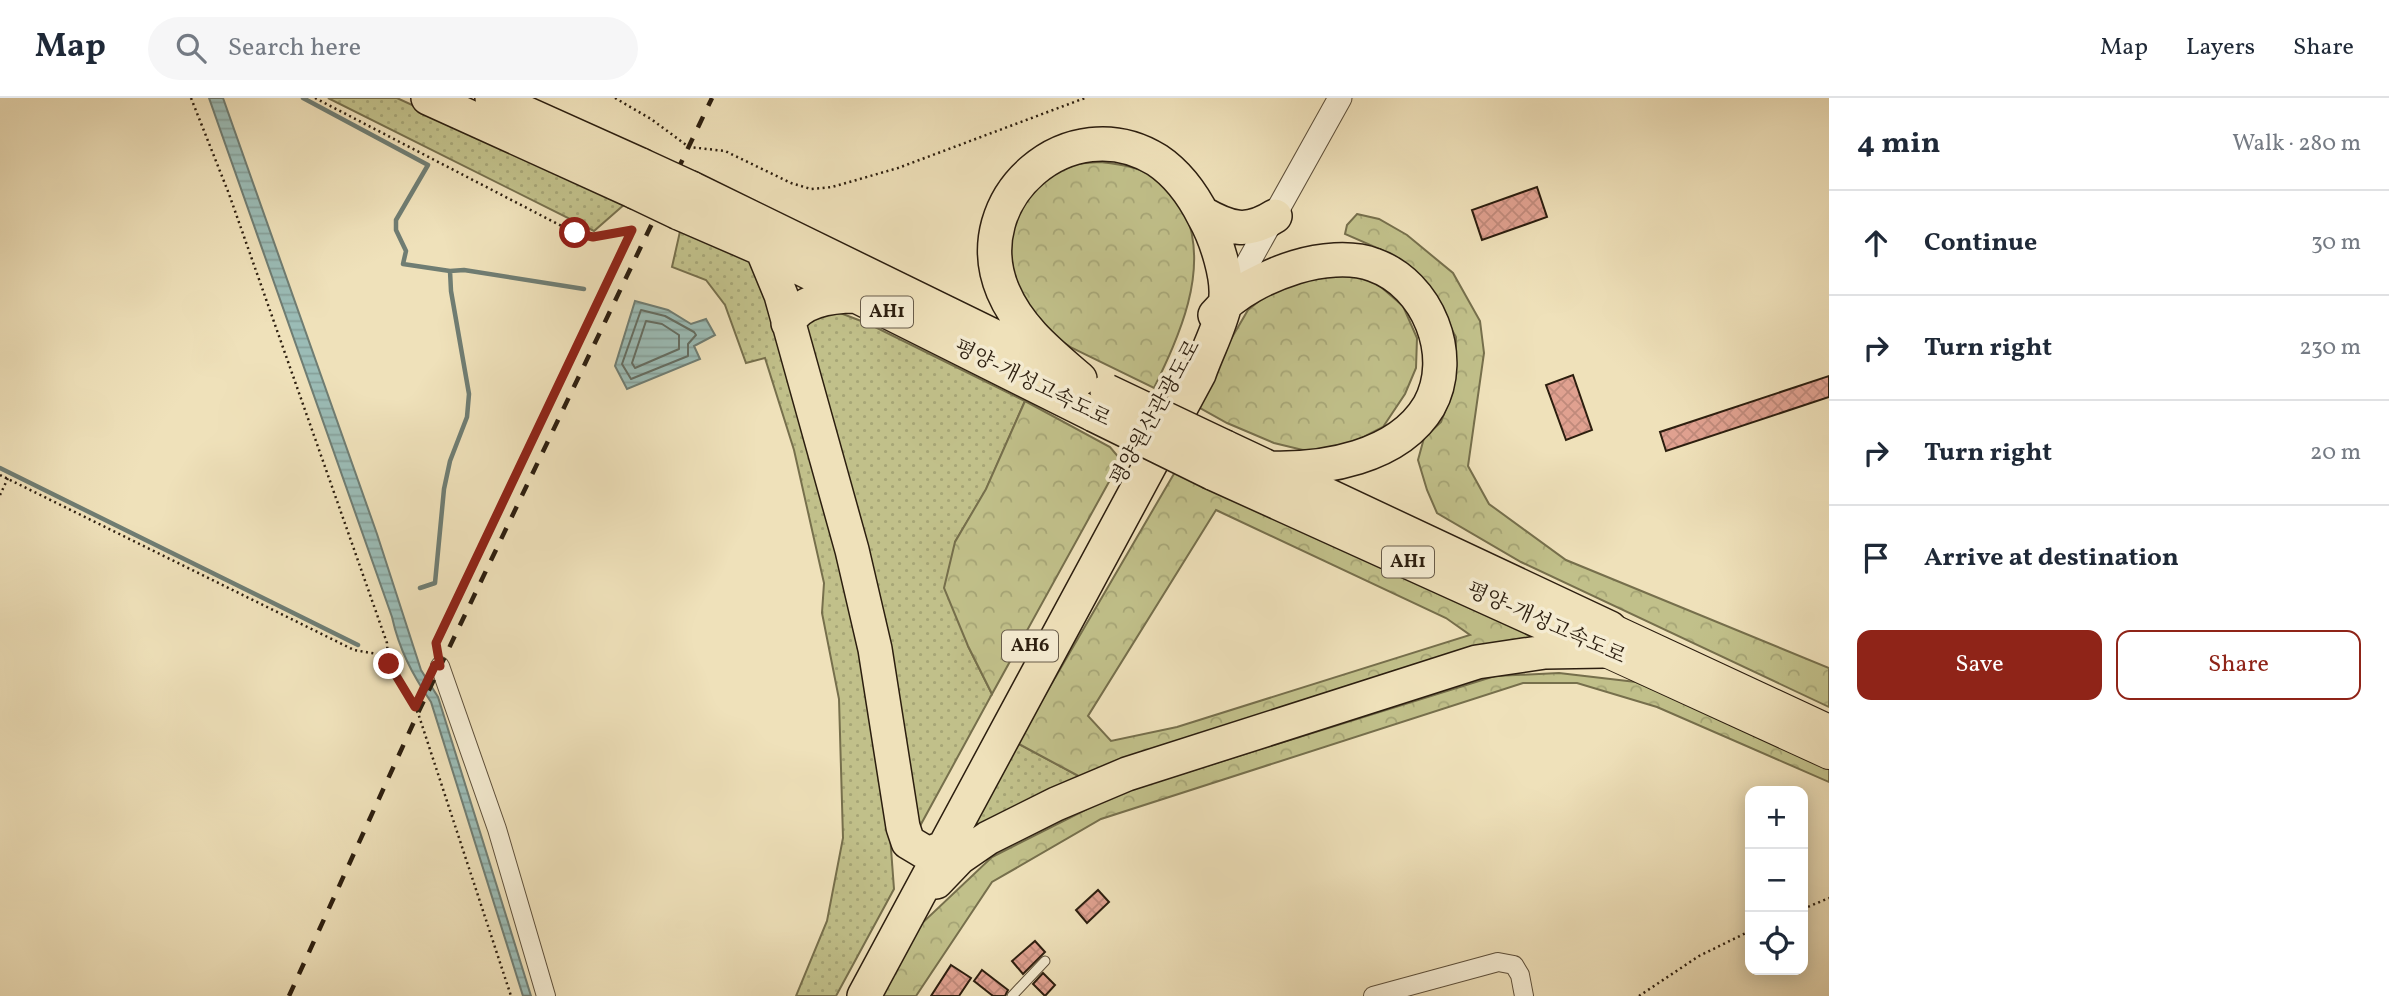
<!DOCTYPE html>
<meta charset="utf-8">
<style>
body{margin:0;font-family:Vollkorn,"Noto Serif KR",serif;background:#f6f6f7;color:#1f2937}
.controls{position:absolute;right:21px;bottom:21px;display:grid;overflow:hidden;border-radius:14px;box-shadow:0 4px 18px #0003}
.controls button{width:63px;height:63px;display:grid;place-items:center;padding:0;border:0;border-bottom:2px solid #e0e1e3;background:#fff;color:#1f2937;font:35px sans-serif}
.stop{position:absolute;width:21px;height:21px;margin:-16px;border:5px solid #8f2418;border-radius:50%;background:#fff}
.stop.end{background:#8f2418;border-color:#fff;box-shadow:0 2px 7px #0008}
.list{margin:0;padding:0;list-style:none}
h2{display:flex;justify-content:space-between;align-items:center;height:91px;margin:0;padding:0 28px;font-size:30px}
h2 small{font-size:23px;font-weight:400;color:#747a83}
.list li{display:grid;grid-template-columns:46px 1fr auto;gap:21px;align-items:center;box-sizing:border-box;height:105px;padding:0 28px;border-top:2px solid #e0e1e3}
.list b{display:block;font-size:26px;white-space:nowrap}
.list em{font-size:23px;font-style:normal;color:#747a83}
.actions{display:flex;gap:14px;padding:21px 28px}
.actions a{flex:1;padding:16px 0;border:2px solid #8f2418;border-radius:14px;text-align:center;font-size:24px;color:#8f2418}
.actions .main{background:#8f2418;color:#fff}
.icon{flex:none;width:38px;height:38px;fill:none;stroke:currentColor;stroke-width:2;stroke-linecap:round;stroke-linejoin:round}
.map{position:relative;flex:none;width:1829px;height:898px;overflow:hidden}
header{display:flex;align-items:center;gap:42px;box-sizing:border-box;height:98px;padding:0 35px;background:#fff;border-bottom:2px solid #e0e1e3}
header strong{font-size:33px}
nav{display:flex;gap:38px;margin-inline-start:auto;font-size:24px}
.search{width:490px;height:63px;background:#f6f6f7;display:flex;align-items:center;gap:18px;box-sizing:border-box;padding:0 24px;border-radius:38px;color:#747a83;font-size:26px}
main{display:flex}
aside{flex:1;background:#fff}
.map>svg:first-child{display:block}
</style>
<header>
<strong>Map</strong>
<div class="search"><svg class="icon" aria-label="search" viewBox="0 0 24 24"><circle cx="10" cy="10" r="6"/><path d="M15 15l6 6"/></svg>Search here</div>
<nav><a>Map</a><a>Layers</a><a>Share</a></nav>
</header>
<main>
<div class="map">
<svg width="1829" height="898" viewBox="0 0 1829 898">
<defs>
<pattern id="grass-dots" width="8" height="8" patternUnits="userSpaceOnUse" patternTransform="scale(1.75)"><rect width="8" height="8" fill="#c1c08a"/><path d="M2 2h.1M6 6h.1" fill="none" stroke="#a6a576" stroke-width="1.8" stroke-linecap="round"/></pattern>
<pattern id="forest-crowns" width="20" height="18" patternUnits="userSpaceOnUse" patternTransform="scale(1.75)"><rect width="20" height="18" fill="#c1c08a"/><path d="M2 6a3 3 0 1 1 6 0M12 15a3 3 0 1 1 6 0" fill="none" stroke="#a6a576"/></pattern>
<pattern id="water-rules" width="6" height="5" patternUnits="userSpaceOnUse" patternTransform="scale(1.75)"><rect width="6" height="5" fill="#9bbcb6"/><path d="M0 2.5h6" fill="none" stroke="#86a19b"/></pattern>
<pattern id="building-cross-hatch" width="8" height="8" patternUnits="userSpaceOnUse" patternTransform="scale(1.75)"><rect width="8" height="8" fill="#e0a190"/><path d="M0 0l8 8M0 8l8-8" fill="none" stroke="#c08a7b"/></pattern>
</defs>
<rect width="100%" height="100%" fill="#efe1ba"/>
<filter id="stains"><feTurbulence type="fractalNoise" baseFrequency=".00286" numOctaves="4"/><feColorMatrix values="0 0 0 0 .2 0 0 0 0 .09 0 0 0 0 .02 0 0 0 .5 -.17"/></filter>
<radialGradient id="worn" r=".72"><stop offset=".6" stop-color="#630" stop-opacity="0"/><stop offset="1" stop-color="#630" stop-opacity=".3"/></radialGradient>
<path fill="url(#grass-dots)" stroke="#766f4c" stroke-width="2" d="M328 0H397L626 105 594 133Z
M681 129 747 156 778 223 868 564 886 683 894 791 836 898H796L827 823 843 740 839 601 822 515 824 485 794 352 765 260 746 265 725 207 706 182 672 169Z
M835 213 869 226 1025 303 986 392 955 444 968 548 992 596 920 728 914 729 815 295 805 221Z
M1017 645 1086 682 967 734Z"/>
<path fill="url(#forest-crowns)" stroke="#766f4c" stroke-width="2" fill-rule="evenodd" d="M1100 64C1127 67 1143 70 1165 86 1169 89 1176 92 1178 96 1182 101 1184 110 1186 116 1209 174 1179 238 1154 290L1072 250 1035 225 1013 193 1008 153 1016 118 1029 98 1054 72 1072 66Z
M1357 116 1379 121 1407 137 1453 175 1480 223 1484 255 1468 368 1489 406 1566 462 1829 570V609L1521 464 1437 415 1427 392 1418 362 1424 340 1441 324 1451 297 1456 264V239L1438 207 1382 152 1345 136 1347 127Z
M1345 170 1374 183 1403 208 1417 240 1416 270 1405 296 1383 329 1354 344 1311 354 1274 345 1227 325 1193 306 1248 212 1275 190Z
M1025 303 1110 349 1121 362 992 596 968 548 944 490 955 444 986 391Z
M1175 374 1539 539 1086 682 1017 645ZM1216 412 1446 520 1470 537 1177 629 1111 643 1088 618Z
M1559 575 1636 584 1829 666V684L1657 609 1577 585H1523L1101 721 992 784 916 898H882L918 829 992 759 1117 696 1495 578Z"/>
<path fill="url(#water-rules)" stroke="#6f7d73" stroke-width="2" d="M209 0H223L377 436 421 572 438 599 531 898H523L431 604C412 576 399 551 392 519Z
M635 203 668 212 691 226 706 221 715 237 694 248 700 261 627 291 615 268Z"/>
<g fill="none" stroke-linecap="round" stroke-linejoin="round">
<path stroke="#646d62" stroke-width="2" d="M641 212 665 218 694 234 696 237 688 246V258L631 281 622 266Z
M646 223 662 226 679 237V251L635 270 632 265Z"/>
<path stroke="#6f7d73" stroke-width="4.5" d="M303 0 428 67 396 122V132L406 153 403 166 450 173 464 172 584 191
M0 370 358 547
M420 490 435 485 444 391 450 363 467 319 469 296 451 193 450 173"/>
</g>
<path fill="url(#building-cross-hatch)" stroke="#2c1e0f" stroke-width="2" d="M1537 89 1547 119 1482 142 1472 112Z
M1573 277 1592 332 1566 342 1546 287Z
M1829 278V299L1666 353 1660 334Z
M1098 792 1109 804 1087 825 1076 812Z
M1035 843 1045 854 1023 876 1012 863Z
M951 867 971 880 959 898H931Z
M982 872 1008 892 1005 898H993L974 883Z
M1043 875 1055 887 1045 898 1033 886Z"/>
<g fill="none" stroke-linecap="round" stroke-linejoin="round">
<defs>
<path id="service" d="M1012 898 1045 863"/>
<path id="minor" d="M440 568 497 731 546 898
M1373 898 1498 864 1514 867 1520 877 1524 898"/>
<path id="tertiary" d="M1229 199 1340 0"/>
<path id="trunk" d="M1612 531 1829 632
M1604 553 1829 656"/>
<path id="motorway" d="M428 0 635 94
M492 0 641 67
M691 90 1047 264
M679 115 762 151 1094 317
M1202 115C1230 131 1247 136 1275 118
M762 151 781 197 852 452 875 551 903 729 908 744 928 756 945 749
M1215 217C1234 194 1267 178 1296 169 1319 162 1351 158 1374 167 1428 186 1457 258 1429 308 1398 360 1323 372 1268 370
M788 225C801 201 832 198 856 198
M1225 349 1610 530
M1212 375 1596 549
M936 784 959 760 988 740 1056 706 1127 676 1477 564 1545 554 1604 553
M864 898 1199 276C1207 253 1220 229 1225 206 1230 182 1216 140 1204 119 1193 97 1178 76 1157 62 1070 8 964 100 1003 193 1019 231 1050 255 1080 281"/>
</defs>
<use href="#service" stroke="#5d4f3a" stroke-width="11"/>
<use href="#minor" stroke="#5d4f3a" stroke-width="20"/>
<use href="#tertiary" stroke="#5d4f3a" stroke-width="25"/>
<use href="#trunk" stroke="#2c1e0f" stroke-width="32"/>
<use href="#motorway" stroke="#2c1e0f" stroke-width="36"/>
<path stroke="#2c1e0f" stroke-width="2.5" stroke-dasharray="2 3.5" stroke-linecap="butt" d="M191 0 229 96 387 545 388 563
M315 0 575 135 593 139 632 132 436 545 437 552
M615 0 651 21 689 49 725 53 791 85 811 91 832 89 898 70 1085 0
M0 377 354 552 383 557 418 615 511 898
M0 397 8 380
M415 609 428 582
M1803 811 1829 800
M1639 898 1699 858 1750 833"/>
<use href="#service" stroke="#f5ecd2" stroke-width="9"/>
<use href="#minor" stroke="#f5ecd2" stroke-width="18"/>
<use href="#tertiary" stroke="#f5ecd2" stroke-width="23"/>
<use href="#trunk" stroke="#efe1ba" stroke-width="30"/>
<use href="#motorway" stroke="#efe1ba" stroke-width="33"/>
<path stroke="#2c1e0f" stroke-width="4.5" stroke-dasharray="12 12" stroke-linecap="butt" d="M289 898 418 615 712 0"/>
<defs>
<path id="motorway-bridge" d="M641 67 691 90
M635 94 679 115
M1107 293 1225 349
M1094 317 1212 375"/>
</defs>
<use href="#motorway-bridge" stroke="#2c1e0f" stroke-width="36" stroke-linecap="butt"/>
<use href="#motorway-bridge" stroke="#efe1ba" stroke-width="33"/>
</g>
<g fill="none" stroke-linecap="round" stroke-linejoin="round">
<path stroke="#8f2418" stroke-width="9" d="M389 566 415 609 435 567 440 568 436 545 632 132 593 139 575 135"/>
</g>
<g text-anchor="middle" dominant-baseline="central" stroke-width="7" stroke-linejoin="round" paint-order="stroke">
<g fill="#f5ecd2" stroke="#685c4a" stroke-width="2">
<rect x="861" y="198.5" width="52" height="31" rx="5"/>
<rect x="1382" y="448.5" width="52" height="31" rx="5"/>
<rect x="1002" y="532.5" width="56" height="31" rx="5"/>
</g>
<g font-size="19" font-weight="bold" fill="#2c1e0f">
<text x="887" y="214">AH1</text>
<text x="1408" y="464">AH1</text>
<text x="1030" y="548">AH6</text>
</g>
<g font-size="21" fill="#2c1e0f" stroke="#f5ecd2">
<text transform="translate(1032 286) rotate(26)">평양-개성고속도로</text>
<text transform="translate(1156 315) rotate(-61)">평양원산관광도로</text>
<text transform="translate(1546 526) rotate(24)">평양-개성고속도로</text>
</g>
</g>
<rect width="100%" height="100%" filter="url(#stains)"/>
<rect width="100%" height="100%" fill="url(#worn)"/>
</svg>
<div class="controls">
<button>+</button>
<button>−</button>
<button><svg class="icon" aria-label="locate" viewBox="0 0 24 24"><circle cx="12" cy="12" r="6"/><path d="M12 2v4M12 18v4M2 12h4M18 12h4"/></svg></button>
</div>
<div class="stop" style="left:575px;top:135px"></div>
<div class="stop end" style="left:389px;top:566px"></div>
</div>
<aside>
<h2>4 min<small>Walk · 280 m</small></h2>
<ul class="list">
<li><svg class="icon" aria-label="ahead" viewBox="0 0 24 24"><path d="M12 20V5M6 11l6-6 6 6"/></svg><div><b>Continue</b></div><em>30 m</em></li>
<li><svg class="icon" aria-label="right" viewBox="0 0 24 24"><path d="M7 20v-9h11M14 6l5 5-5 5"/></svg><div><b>Turn right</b></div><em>230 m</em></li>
<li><svg class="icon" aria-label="right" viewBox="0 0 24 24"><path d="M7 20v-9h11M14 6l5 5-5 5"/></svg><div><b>Turn right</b></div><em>20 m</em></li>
<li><svg class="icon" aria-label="arrive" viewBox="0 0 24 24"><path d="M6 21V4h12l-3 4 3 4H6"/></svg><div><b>Arrive at destination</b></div></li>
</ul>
<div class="actions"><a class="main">Save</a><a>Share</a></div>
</aside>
</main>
